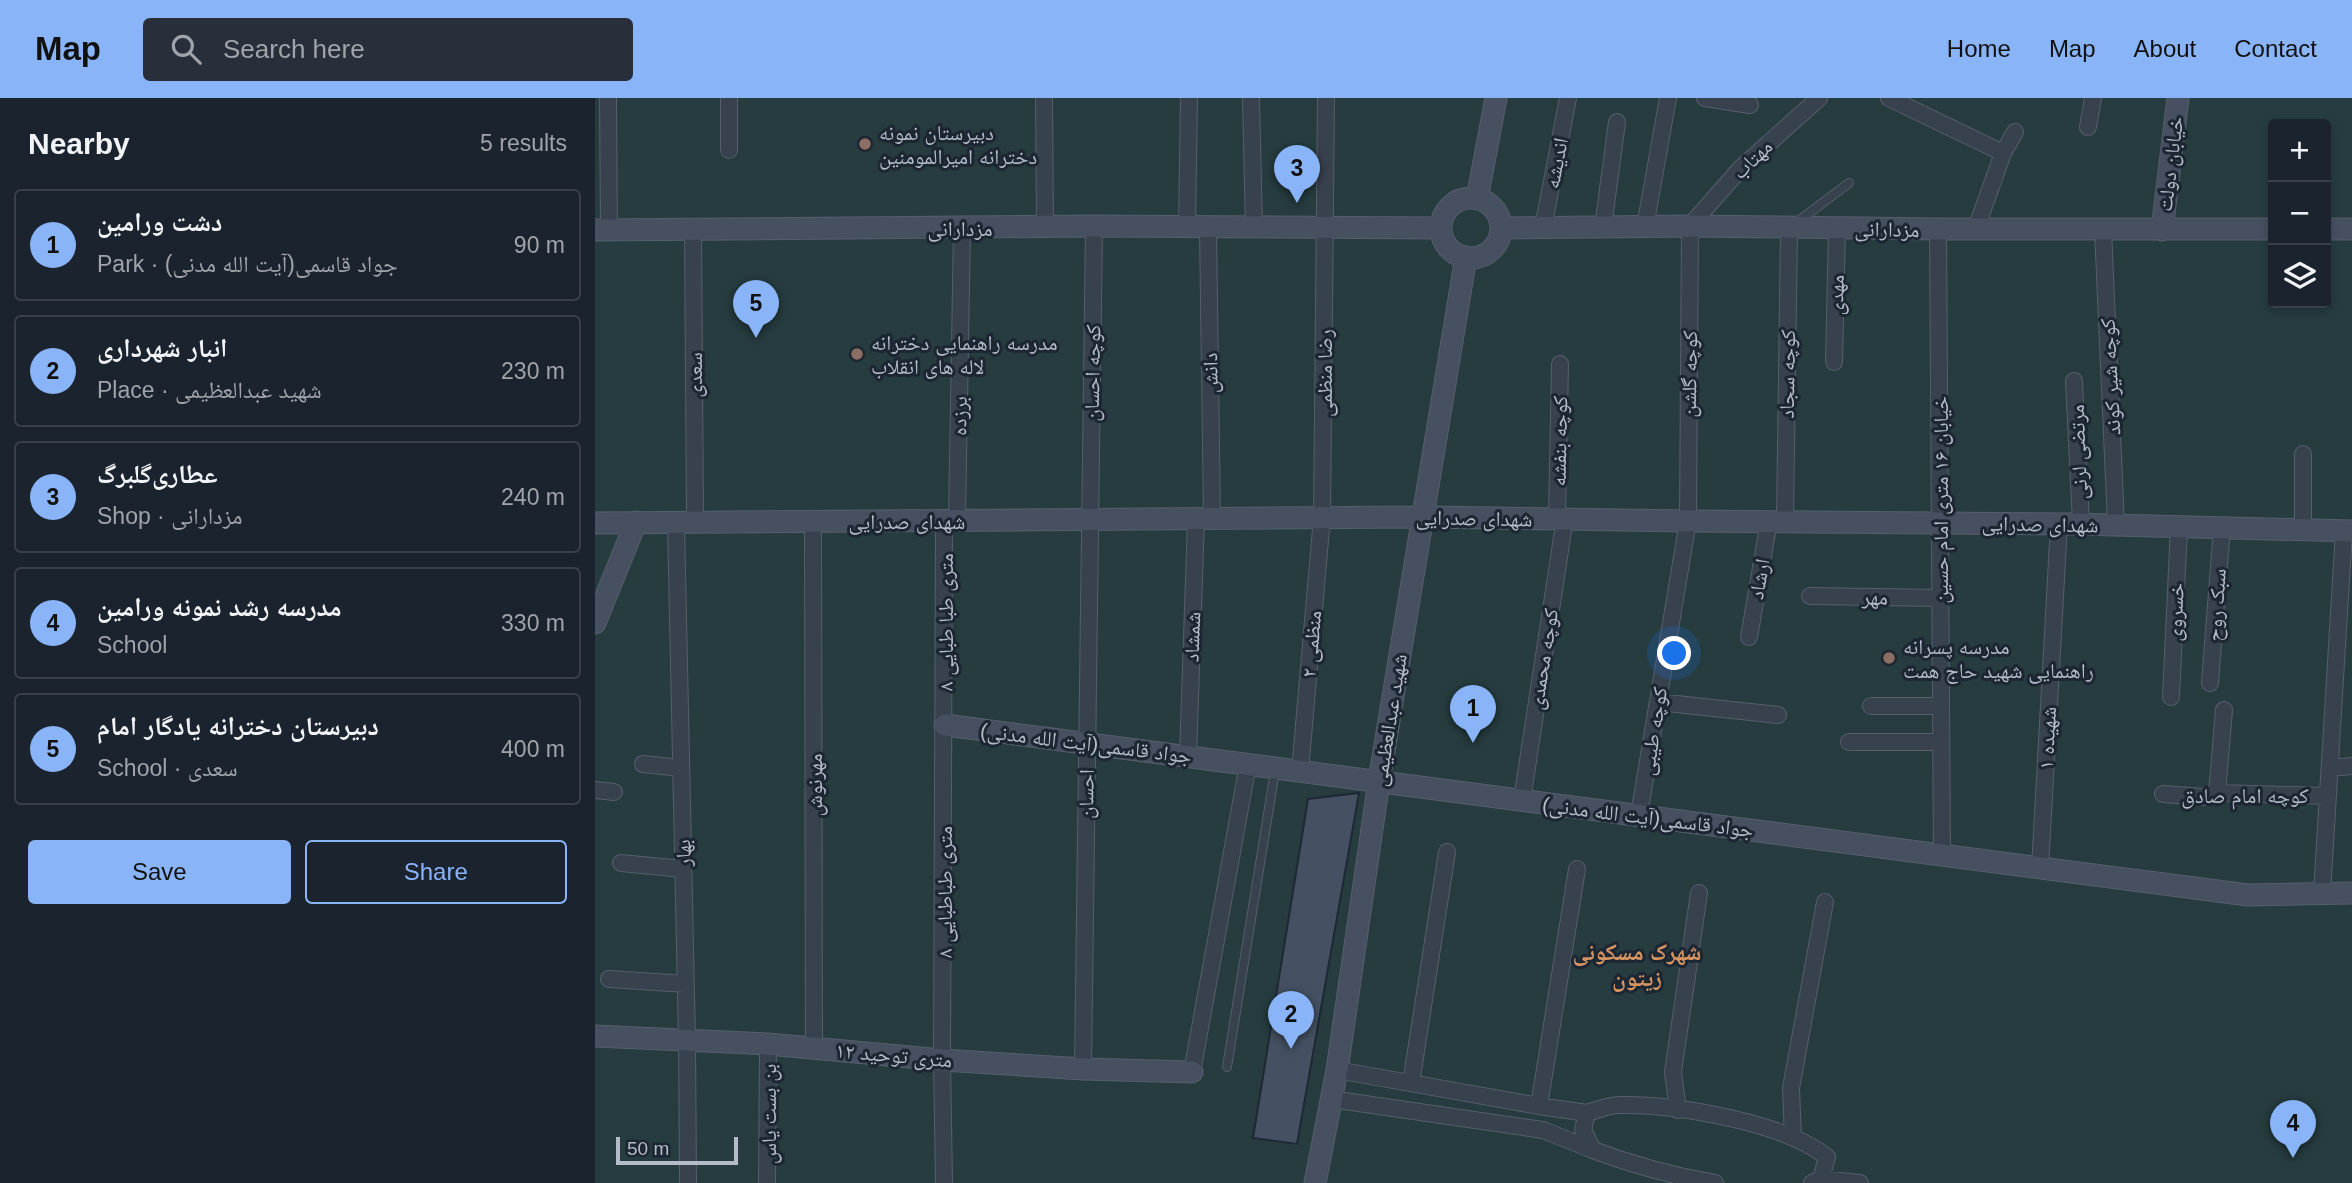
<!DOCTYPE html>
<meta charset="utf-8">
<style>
body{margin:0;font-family:Arial,"Noto Naskh Arabic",sans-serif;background:#282f3a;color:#f1f3f6}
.controls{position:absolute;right:21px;top:21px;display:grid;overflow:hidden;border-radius:7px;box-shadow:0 4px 10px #0003}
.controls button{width:63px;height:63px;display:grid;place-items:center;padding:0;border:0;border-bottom:2px solid #39404a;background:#1b232e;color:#f1f3f6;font:35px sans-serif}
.scale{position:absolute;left:21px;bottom:18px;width:122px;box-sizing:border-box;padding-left:7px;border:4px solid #b4bcc9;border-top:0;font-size:19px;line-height:24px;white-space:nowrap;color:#b4bcc9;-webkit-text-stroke:5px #1d2633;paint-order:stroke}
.you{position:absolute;left:1080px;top:556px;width:24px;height:24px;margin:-18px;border:5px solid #fff;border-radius:50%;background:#1a73e8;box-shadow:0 0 0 10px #1a73e833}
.badge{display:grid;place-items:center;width:46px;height:46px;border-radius:50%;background:#8ab4f8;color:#111;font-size:23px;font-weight:700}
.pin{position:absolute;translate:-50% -58px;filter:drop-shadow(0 2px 4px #0008)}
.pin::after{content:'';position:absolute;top:37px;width:24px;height:21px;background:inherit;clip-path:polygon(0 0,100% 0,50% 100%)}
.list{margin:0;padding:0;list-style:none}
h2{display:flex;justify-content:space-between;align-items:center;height:91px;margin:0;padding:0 28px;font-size:30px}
h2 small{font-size:23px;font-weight:400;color:#a0a4aa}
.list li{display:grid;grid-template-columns:46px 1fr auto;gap:21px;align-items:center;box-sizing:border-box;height:112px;margin:0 14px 14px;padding:0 14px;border:2px solid #39404a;border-radius:7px}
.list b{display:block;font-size:26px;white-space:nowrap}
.list p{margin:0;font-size:23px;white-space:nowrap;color:#a0a4aa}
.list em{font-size:23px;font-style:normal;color:#a0a4aa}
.actions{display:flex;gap:14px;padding:21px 28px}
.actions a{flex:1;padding:16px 0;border:2px solid #8ab4f8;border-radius:7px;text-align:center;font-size:24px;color:#8ab4f8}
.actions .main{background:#8ab4f8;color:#111}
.icon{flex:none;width:38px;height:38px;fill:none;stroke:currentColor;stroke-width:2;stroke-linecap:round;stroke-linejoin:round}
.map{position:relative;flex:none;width:1757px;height:1085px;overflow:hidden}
header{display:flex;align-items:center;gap:42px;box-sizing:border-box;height:98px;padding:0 35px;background:#8ab4f8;color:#111}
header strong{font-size:33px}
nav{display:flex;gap:38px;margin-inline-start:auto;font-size:24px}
.search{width:490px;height:63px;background:#282f3a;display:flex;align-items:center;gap:18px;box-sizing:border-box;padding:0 24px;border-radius:7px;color:#a0a4aa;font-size:26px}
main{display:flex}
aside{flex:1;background:#1b232e}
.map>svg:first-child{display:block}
</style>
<header>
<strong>Map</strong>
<div class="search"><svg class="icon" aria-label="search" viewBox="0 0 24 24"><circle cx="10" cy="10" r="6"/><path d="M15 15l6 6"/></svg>Search here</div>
<nav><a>Home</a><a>Map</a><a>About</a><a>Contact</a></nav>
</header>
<main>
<aside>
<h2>Nearby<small>5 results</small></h2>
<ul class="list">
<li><span class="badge">1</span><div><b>دشت ورامین</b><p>Park · جواد قاسمی(آیت الله مدنی)</p></div><em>90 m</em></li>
<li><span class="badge">2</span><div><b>انبار شهرداری</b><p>Place · شهید عبدالعظیمی</p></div><em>230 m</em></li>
<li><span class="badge">3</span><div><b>عطاری‌گلبرگ</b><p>Shop · مزدارانی</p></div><em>240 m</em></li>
<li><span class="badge">4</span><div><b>مدرسه رشد نمونه ورامین</b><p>School</p></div><em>330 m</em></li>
<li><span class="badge">5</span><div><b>دبیرستان دخترانه یادگار امام</b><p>School · سعدی</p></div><em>400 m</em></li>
</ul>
<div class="actions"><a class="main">Save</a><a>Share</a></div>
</aside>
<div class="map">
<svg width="1757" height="1085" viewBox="0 0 1757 1085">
<rect width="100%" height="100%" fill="#242f3e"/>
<path fill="#263c3f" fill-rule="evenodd" d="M0 0H1757V1085H0ZM1678 26H1731V205H1678Z"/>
<path fill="#455162" stroke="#1f2835" stroke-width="2" d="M764 695 702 1046 658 1040 713 701Z"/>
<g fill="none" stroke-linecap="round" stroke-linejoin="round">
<defs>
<path id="lane" d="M1202 124 1254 85
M632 969 680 673"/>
<path id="street" d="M13 0 14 132
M449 0 450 129
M656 0 659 130
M1110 0 1155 7
M1294 0 1408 55
M1493 29 1498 0
M134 52V0
M1008 129 1022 24
M1050 129 1073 0
M98 130 100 424
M592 130 594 0
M613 130 617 420
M948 130 973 0
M1343 131 1347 757
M1381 131 1408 55 1420 34
M1508 132 1521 427
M1239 264 1242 130
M1479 283 1486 426
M1708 356V432
M962 420 965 266
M362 422 367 130
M218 423 219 950
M1190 423 1194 130
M81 424 92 943 93 1085
M1215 498 1346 500
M1154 539 1174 423
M1615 585 1627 429
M1576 599 1584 429
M1063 604 1183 617
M1276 608H1346
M1254 644H1346
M593 658 601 421
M48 666 86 670
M1735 670 1757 668
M705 673 727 419 731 0
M0 692 19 694
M1622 695 1629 612
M1568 696 1608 699 1622 695 1733 698
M927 702 970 420
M1044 717 1093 423 1095 128 1145 71 1224 0
M26 765 88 771
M1445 770 1464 426
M1727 795 1749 433
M14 881 91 886
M488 971 499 128
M742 972 944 1008 992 1015
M597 974 653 666
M816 985 852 754
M736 1001 948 1032 998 1052
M944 1008 982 771
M1083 1012 1078 974 1104 795
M1198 1039 1196 990 1230 804
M1226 1081 1265 1085
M172 1085 173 946
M349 1085 347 962 349 422
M1120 1085C1078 1078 1038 1067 998 1052L988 1032 992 1015C1002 1012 1014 1007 1024 1007 1080 1006 1188 1024 1232 1059L1226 1081 1217 1085"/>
<path id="secondary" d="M846 130a30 30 0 1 1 60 0a30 30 0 1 1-60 0Z
M882 101 901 0
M906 130 1095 128 1343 131H1678
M1731 131H1757
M0 132 499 128 846 130
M1567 132 1583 0
M0 425 828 419 1093 423 1480 426 1757 433
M0 525 41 424
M350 627 1653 797 1757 795
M0 938 173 946 347 962 488 971 597 974
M720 1085 742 972 784 683 871 159"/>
</defs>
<use href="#lane" stroke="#565f6c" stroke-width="10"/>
<use href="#street" stroke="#565f6c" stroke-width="18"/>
<use href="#secondary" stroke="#565f6c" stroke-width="23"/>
<use href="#lane" stroke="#38414e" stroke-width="8"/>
<use href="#street" stroke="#38414e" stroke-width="16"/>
<use href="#secondary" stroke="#465061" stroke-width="21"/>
</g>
<g fill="#8d6e63" stroke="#1d2633" stroke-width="2.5">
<circle cx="270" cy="46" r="7"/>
<circle cx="262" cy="256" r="7"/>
<circle cx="1294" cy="560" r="7"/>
</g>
<g text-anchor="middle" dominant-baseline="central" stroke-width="6" stroke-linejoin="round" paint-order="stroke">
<g font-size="21" fill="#b4bcc9" stroke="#1d2633" text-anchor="start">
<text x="284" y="34">دبیرستان نمونه<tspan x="284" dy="24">دخترانه امیرالمومنین</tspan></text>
<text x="276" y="244">مدرسه راهنمایی دخترانه<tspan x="276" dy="24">لاله های انقلاب</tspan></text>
<text x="1308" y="548">مدرسه پسرانه<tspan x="1308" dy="24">راهنمایی شهید حاج همت</tspan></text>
</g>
<g font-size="21" fill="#b4bcc9" stroke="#1d2633">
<text transform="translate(1157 61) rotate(-44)">مهتاب</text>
<text transform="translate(961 65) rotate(-79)">اندیشه</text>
<text transform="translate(1575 66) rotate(-83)">خیابان دولت</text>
<text x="365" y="130">مزدارانی</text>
<text transform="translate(1292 131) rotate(1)">مزدارانی</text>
<text transform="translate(1241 197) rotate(-89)">مهدی</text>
<text transform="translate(497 275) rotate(-89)">کوچه احسان</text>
<text transform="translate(615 275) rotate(-91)">دانش</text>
<text transform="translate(729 275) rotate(-90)">رضا منظمی</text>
<text transform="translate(1094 276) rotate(-89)">کوچه گلشن</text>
<text transform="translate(1192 276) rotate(-89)">کوچه سجاد</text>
<text transform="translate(99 277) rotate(-90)">سعدی</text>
<text transform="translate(1515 279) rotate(-93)">کوچه شیر کوند</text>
<text transform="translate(364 318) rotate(-89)">برزده</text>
<text transform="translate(964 343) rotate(-89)">کوچه بنفشه</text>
<text transform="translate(1483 354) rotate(-92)">مرتضی لرنی</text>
<text transform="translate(1345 402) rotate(-90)">خیابان ۱۶ متری امام حسین</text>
<text transform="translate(879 420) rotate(1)">شهدای صدرایی</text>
<text x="312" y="423">شهدای صدرایی</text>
<text transform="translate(1445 426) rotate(1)">شهدای صدرایی</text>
<text transform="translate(1164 481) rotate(-80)">ارشاد</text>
<text transform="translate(1280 499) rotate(1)">مهر</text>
<text transform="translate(1621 507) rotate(-86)">سبک روح</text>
<text transform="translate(1580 514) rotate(-87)">خسروی</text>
<text transform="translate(350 524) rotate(-90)">۸ متری طبا طبایی</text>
<text transform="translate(597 539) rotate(-88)">شمشاد</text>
<text transform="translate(716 546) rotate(-85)">منظمی ۲</text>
<text transform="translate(948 561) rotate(-81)">کوچه محمدی</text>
<text transform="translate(794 622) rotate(-81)">شهید عبدالعظیمی</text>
<text transform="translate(1058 633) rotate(-81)">کوچه طیبی</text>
<text transform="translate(1452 640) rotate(-87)">شهیده ۱</text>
<text transform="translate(491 645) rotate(7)">جواد قاسمی(آیت الله مدنی)</text>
<text transform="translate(219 687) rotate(-90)">مهرنوش</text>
<text transform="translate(491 696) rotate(-89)">احسان</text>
<text x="1650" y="697">کوچه امام صادق</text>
<text transform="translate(1053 719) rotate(7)">جواد قاسمی(آیت الله مدنی)</text>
<text transform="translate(88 755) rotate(-91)">بهار</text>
<text transform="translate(349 794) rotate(-90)">۸ متری طباطبایی</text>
<text transform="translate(299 957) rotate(5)">۱۲ متری توحید</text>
<text transform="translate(173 1016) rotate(-90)">بن بست یاس</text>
</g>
<g font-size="23" font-weight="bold" fill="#d59563" stroke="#1d2633">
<text x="1042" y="854">شهرک مسکونی<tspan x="1042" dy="26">زیتون</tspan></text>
</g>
</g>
</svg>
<div class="controls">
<button>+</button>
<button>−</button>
<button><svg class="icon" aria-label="layers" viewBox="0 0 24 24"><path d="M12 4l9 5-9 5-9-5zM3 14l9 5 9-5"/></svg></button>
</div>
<div class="scale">50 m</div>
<div class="you"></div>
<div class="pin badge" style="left:878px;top:645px">1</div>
<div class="pin badge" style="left:696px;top:951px">2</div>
<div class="pin badge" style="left:702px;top:105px">3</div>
<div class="pin badge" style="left:1698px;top:1060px">4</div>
<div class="pin badge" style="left:161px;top:240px">5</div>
</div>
</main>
